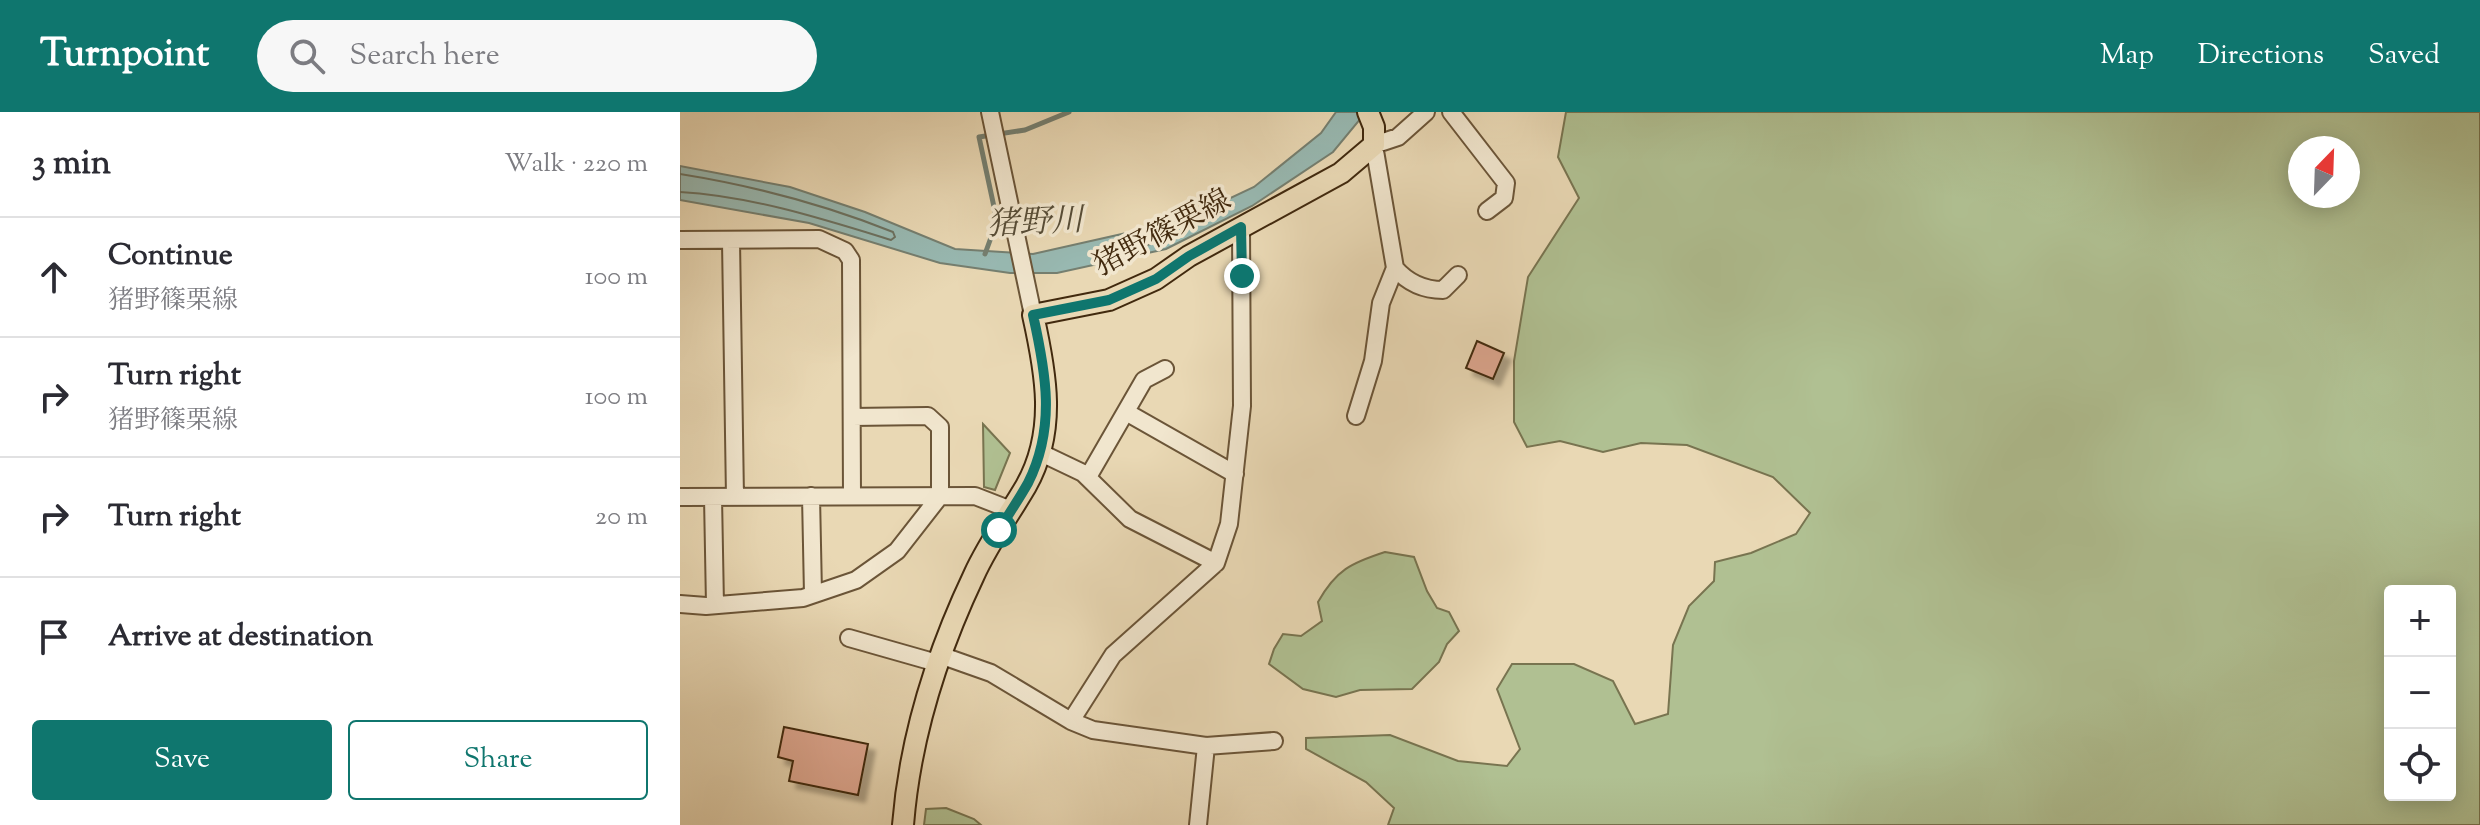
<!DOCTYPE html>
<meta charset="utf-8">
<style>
body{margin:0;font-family:"Sorts Mill Goudy","Noto Serif JP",serif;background:#f7f7f7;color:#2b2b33}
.controls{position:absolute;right:24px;bottom:24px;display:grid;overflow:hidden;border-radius:8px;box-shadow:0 4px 20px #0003}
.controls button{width:72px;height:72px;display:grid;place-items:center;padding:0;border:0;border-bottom:2px solid #e1e1e2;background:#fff;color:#2b2b33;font:40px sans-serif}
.compass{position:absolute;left:1608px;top:24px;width:72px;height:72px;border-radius:50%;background:#fff;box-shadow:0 4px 20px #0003;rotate:23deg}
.stop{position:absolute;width:24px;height:24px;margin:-18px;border:6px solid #0f766e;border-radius:50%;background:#fff}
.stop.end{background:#0f766e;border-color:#fff;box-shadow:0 2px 8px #0008}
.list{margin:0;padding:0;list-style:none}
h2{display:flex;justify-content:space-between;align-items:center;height:104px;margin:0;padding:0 32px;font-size:34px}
h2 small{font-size:26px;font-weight:400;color:#7c7c81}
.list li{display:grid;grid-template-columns:52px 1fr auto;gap:24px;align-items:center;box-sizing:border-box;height:120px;padding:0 32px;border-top:2px solid #e1e1e2}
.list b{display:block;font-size:30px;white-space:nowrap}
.list p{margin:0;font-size:26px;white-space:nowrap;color:#7c7c81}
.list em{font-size:26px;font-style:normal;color:#7c7c81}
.actions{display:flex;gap:16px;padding:24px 32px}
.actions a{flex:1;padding:18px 0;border:2px solid #0f766e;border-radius:8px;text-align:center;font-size:28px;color:#0f766e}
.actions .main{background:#0f766e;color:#fff}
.icon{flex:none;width:44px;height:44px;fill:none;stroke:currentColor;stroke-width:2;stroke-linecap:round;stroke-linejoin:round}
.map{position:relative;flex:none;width:1800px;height:713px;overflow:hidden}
header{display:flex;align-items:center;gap:48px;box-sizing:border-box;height:112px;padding:0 40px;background:#0f766e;color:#fff}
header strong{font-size:38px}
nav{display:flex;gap:44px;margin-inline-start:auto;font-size:28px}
.search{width:560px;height:72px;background:#f7f7f7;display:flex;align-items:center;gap:20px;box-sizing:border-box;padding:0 28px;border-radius:44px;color:#7c7c81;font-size:30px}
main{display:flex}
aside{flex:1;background:#fff}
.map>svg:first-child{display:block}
</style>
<header>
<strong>Turnpoint</strong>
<div class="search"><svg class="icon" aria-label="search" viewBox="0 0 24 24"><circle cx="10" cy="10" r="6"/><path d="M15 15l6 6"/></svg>Search here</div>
<nav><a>Map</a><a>Directions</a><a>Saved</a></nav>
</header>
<main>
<aside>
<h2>3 min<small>Walk · 220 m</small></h2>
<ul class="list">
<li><svg class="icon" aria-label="ahead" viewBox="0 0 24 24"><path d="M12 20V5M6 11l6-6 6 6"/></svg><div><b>Continue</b><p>猪野篠栗線</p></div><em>100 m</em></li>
<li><svg class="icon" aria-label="right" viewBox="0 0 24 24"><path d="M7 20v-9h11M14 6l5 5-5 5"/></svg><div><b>Turn right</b><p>猪野篠栗線</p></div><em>100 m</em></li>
<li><svg class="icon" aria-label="right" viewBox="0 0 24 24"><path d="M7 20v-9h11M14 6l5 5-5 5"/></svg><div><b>Turn right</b></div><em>20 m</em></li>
<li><svg class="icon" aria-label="arrive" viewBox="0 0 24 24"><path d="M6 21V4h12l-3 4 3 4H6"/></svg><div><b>Arrive at destination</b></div></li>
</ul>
<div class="actions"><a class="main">Save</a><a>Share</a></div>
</aside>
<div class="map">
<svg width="1800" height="713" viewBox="0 0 1800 713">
<defs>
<filter id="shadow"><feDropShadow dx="7" dy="7" stdDeviation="2" flood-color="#0004"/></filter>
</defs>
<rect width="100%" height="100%" fill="#e9d8b4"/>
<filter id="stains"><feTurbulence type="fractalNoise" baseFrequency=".0025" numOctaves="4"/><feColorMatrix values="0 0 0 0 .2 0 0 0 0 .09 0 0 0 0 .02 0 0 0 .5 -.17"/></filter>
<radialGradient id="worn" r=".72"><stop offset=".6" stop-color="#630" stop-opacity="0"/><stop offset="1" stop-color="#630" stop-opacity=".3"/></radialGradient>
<path fill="#b0c092" stroke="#787450" stroke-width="2" fill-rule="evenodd" d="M886 0H1800V713H708L714 696 686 670 626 637V626L710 623 778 649 827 654 840 637 817 577 832 552H894L933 569 955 612 988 602 993 533 1009 494 1034 469 1035 450 1071 441 1116 422 1130 401 1093 365 1007 333 961 331 923 340 880 329 847 335 834 310V249L848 165 899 86 878 45ZM1668 36V84H1620V36ZM1770 479V683H1710V479Z
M303 312 330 341 315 378 304 375Z
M705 440 734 445 747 479 757 496 769 500 779 519 767 532 759 550 732 577 680 578 656 585 623 577 589 552 594 537 603 522 621 524 642 509 638 490C656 458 671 451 705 440Z
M266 696 294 707 301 713H244L246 697Z"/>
<path fill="#98b9b2" stroke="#757f70" stroke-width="2" d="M656 0H686L653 40 572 94 486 137 377 161H330L260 151 129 111 0 88V54L110 75 185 100 275 137 353 142 504 108 574 75 641 21Z"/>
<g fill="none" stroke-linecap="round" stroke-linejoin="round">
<path stroke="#6c7160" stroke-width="2" d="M0 62C75 74 143 92 213 120L215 125 211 128C143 107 71 84 0 80
M482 121 487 124 483 129 450 137 445 134 448 129Z"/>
<path stroke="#757f70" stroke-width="5" d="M305 142 317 109 299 25 345 18 389 0"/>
</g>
<path fill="#dea790" stroke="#41290e" stroke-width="2" filter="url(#shadow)" d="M797 229 824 241 813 267 786 256Z
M104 615 188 632 178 683 109 669 113 649 98 645Z"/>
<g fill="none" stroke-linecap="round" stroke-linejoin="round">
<defs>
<path id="minor" d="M310 0 353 203
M771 0 826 71 824 86 807 99
M0 128 139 127 165 139 171 148 172 384
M51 129 55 385
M715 156C728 171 743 178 763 178L778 163
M446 300 555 362
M676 304 693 249 701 191 715 156 694 33 718 25 746 0
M359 340 403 361 450 407 536 451
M408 365 464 268 485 257
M131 384 133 482
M0 385 295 384 331 398
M33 385 35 493
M0 492 26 494 123 486 176 468 217 439 260 384V315L248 304 172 305
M169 526 257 551
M260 543 311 561 391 609 433 543 536 451 549 412 562 294 561 115
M391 609 413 618 526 634 594 629
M518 713 526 634"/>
<path id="major" d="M223 713C230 625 256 543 294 463 308 432 329 403 346 374 377 319 366 261 353 203L429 188 476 167 509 144 661 61 694 33V15L688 0"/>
</defs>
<use href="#minor" stroke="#6b5538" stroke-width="20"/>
<use href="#major" stroke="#41290e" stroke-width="24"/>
<use href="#minor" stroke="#f1e6ce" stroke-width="16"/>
<use href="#major" stroke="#e9d8b4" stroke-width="20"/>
</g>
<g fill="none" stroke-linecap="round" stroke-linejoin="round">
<path stroke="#0f766e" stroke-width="10" d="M319 418C328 403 339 387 348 371 376 315 366 261 353 203L429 188 476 167 509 144 561 115 562 164"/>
</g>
<g text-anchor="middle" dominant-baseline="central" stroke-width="7" stroke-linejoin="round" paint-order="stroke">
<g font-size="30" fill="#41290e" stroke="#f1e6ce">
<text transform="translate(483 122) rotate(-28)">猪野篠栗線</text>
</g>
<g font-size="32" font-style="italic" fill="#574d37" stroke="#f1e6ce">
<text transform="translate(355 112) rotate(-3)">猪野川</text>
</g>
</g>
<rect width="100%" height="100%" filter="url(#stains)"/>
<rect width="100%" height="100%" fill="url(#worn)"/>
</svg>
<div class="controls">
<button>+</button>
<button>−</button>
<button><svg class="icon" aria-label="locate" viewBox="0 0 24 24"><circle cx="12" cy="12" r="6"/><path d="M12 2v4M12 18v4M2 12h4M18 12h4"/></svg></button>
</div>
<svg class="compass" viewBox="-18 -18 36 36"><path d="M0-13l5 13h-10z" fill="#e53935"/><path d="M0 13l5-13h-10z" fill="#7c7c81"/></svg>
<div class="stop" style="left:319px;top:418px"></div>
<div class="stop end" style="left:562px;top:164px"></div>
</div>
</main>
